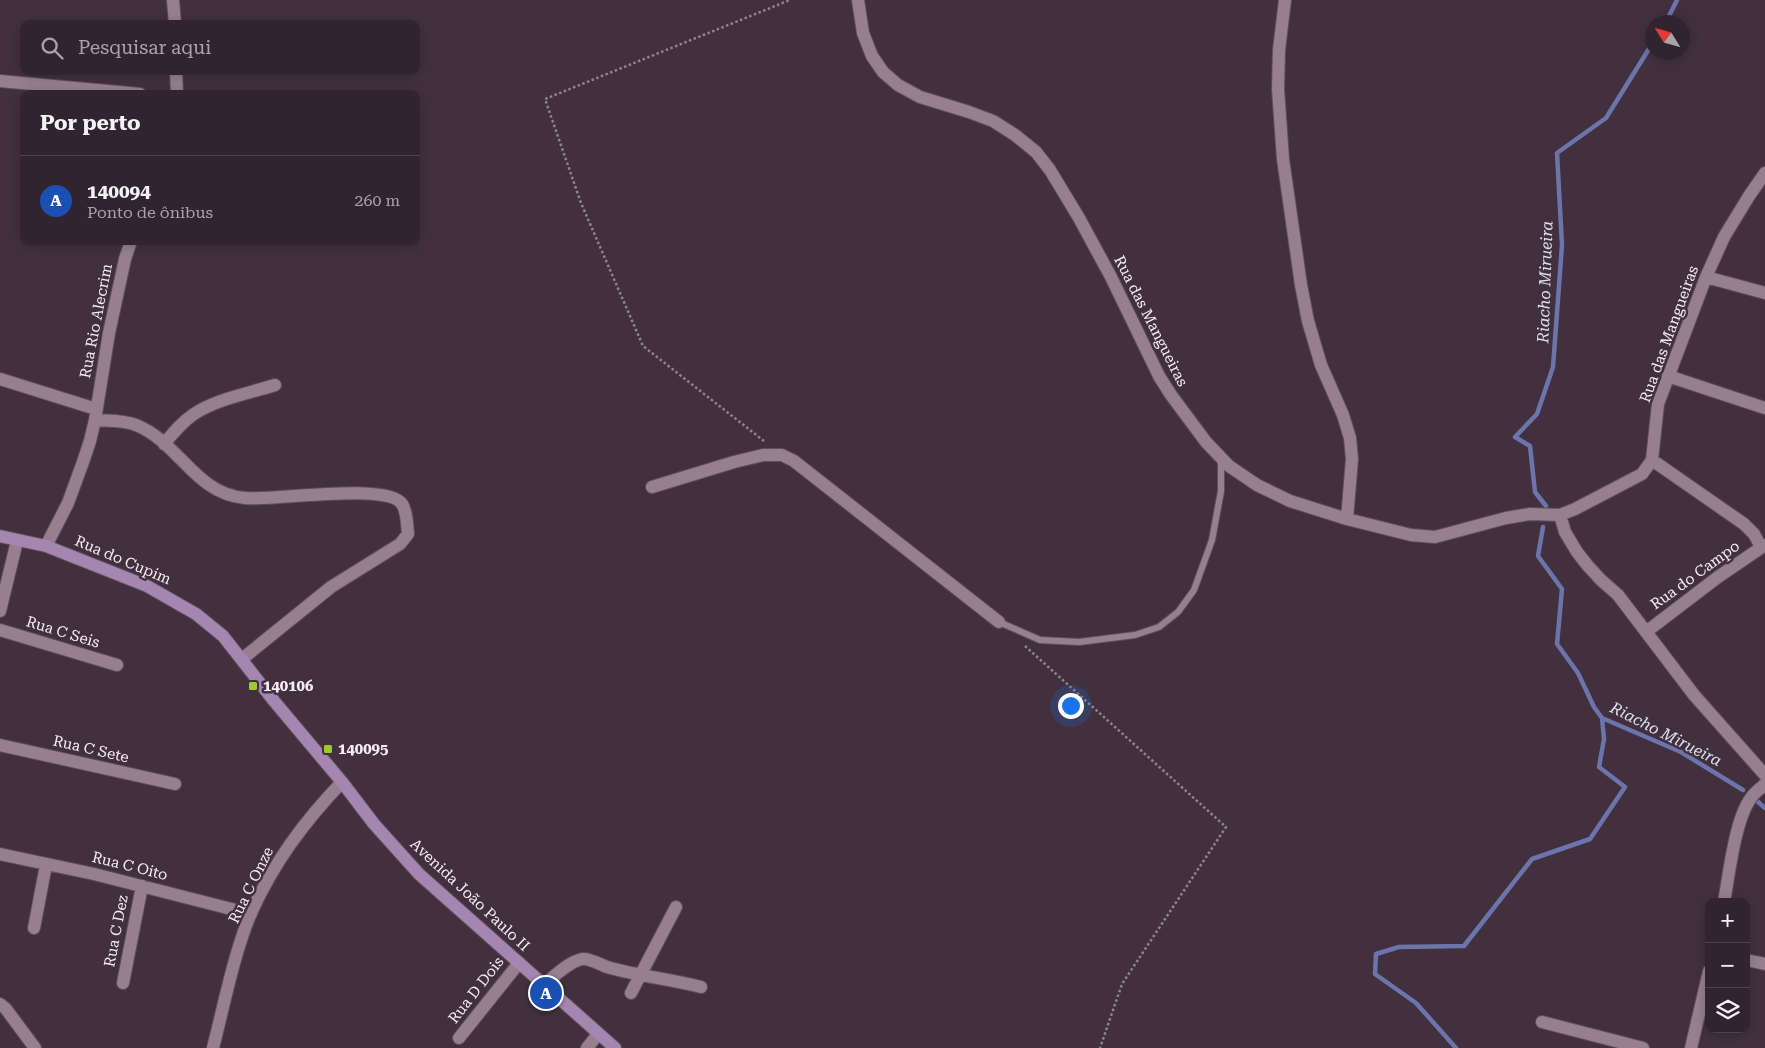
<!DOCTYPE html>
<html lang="pt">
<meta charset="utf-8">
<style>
body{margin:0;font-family:"Roboto Serif",serif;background:#3d303a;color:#f1f3f6}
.controls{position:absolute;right:15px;bottom:15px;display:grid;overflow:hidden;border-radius:10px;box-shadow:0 2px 12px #0003}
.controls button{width:45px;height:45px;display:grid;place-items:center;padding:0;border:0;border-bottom:1px solid #4d414a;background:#32242e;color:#f1f3f6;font:25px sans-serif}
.compass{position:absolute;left:1645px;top:15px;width:45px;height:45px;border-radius:50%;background:#32242e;box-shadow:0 2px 12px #0003;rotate:307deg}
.you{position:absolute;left:1070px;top:705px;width:18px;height:18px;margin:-12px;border:4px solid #fff;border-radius:50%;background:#1a73e8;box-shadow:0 0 0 8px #1a73e833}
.badge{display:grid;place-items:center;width:32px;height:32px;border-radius:50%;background:#a0c92b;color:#fff;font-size:16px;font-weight:700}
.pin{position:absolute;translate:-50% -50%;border:2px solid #fff;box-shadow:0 1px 5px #0006}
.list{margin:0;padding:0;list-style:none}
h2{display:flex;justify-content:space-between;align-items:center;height:65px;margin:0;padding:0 20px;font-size:21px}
h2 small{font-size:16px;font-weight:400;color:#a8a4aa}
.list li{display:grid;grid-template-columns:32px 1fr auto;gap:15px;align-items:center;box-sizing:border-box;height:90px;padding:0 20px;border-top:1px solid #4d414a}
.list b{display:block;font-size:19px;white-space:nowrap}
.list p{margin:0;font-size:16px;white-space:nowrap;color:#a8a4aa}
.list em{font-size:16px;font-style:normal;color:#a8a4aa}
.icon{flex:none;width:28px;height:28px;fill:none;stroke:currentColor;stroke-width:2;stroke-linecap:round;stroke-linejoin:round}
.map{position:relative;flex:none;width:1765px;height:1048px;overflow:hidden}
.search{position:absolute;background:#32242e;box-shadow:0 2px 12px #0003;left:20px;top:20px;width:400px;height:55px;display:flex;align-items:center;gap:12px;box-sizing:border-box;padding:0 18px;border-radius:10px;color:#a8a4aa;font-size:19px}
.panel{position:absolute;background:#32242e;box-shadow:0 2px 12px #0003;left:20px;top:90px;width:400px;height:155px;border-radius:10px}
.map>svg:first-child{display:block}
</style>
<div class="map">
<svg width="1765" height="1048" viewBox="0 0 1765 1048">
<rect width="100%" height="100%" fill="#42303e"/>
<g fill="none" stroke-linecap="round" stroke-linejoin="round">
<path stroke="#6c75ab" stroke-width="4.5" d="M1666 22 1677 0
M1546 506 1535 492 1530 446 1515 437 1537 414 1553 367 1562 245 1557 153 1606 118 1652 44
M1543 527 1538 556 1562 589 1557 644 1578 673 1594 707 1602 718 1681 752 1743 790
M1757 801 1765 808
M1456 1048 1416 1003 1375 974 1376 954 1399 947 1464 946 1532 859 1590 839 1625 787 1599 767 1604 739 1602 718"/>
<defs>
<path id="lane" d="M999 622 1040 640 1079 642 1135 635 1159 627 1178 612 1194 590 1212 540 1221 491V460"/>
<path id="street" d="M173 0 175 24
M858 0 863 33 872 56 883 72 898 85 920 97 969 112 993 121 1015 135 1036 152 1050 170 1079 218 1111 277 1159 376 1171 395 1206 442 1229 466 1257 485 1290 501 1347 519 1411 535 1435 537 1506 518 1530 514 1560 515 1575 509 1642 474 1652 460 1658 404 1706 277 1724 237 1749 196 1765 173
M1285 0 1279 50 1278 89 1283 159 1301 285 1308 321 1321 365 1343 415 1350 438 1352 459 1347 519
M176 71 177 94
M0 81 140 94
M1706 277 1765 293
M1668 376 1765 408
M0 379 96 409
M95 420C109 421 124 420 136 425 179 442 195 494 245 498 272 501 387 482 402 504 407 511 407 525 408 534L400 544 331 587 242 659
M164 444C173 433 182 422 194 414 216 399 250 393 275 385
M1652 460 1744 524 1754 534 1761 547
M652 487 734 462 763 455H782L794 461 999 622
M1560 515 1565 532 1577 552 1588 566 1601 580 1618 595 1694 695 1765 775
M46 546 68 503 83 462 90 441 95 420 109 333 125 259 131 241
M0 611 17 541
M0 630 117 665
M1646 632 1718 577 1765 545
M0 745 175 784
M0 854 94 874 251 914
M1724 902C1729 875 1735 819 1751 798 1754 793 1760 789 1765 784
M34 928 46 865
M1746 960 1765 964
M123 983 142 886
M543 985C554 977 568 962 582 959 590 958 599 964 607 967 638 976 670 979 701 987
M631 993 676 907
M0 1004 6 1009 35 1048
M1542 1022 1643 1048
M459 1038 519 963
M213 1048C224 1005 234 953 251 913 274 862 304 822 342 782
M587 1048 598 1034
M1691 1048 1709 971"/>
<path id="secondary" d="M0 536 46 546 147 586 196 614 223 636 274 701 342 782 374 824 419 874 615 1048"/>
</defs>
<use href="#lane" stroke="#5e4f5b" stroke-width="8"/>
<use href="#street" stroke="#5e4f5b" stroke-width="14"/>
<use href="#secondary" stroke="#5e4f5b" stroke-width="14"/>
<path stroke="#92838e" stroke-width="2.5" stroke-dasharray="2.5 2.5" stroke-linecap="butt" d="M764 441 643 346 581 203 545 99 790 0
M1025 646 1226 827 1122 984 1100 1048"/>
<use href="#lane" stroke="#968090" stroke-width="6"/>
<use href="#street" stroke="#968090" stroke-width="12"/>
<use href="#secondary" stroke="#a586b1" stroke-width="12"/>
</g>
<g fill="#a0c92b" stroke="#42303e" stroke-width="2">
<rect x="248" y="681" width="10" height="10" rx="2.5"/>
<rect x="323" y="744" width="10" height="10" rx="2.5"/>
</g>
<g text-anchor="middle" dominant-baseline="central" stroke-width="5" stroke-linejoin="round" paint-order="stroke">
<g font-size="15" fill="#f8ecf4" stroke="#42303e">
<text transform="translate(96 321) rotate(-79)">Rua Rio Alecrim</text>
<text transform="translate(1151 321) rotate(63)">Rua das Mangueiras</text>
<text transform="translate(1669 334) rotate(-70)">Rua das Mangueiras</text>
<text transform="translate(123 560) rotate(23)">Rua do Cupim</text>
<text transform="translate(1695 575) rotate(-36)">Rua do Campo</text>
<text transform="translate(63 632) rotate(17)">Rua C Seis</text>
<text transform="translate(91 749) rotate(13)">Rua C Sete</text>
<text transform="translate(130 866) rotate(14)">Rua C Oito</text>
<text transform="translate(251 885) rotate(-64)">Rua C Onze</text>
<text transform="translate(470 895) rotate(43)">Avenida João Paulo II</text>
<text transform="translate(116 931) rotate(-79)">Rua C Dez</text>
<text transform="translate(476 990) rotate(-52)">Rua D Dois</text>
</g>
<g font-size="15" font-weight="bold" fill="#f8ecf4" stroke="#42303e" text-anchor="start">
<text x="263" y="686">140106</text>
<text x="338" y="749">140095</text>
</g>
<g font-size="16" font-style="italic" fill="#dce0f1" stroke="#42303e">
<text transform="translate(1545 282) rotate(-88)">Riacho Mirueira</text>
<text transform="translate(1666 734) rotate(27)">Riacho Mirueira</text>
</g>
</g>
</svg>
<div class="controls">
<button>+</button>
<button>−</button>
<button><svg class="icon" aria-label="layers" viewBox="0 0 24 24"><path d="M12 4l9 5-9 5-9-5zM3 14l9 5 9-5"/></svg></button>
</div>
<svg class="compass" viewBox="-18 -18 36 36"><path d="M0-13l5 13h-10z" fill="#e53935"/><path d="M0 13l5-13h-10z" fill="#a8a4aa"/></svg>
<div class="you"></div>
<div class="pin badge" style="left:546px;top:993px;background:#1a4fb4">A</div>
<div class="search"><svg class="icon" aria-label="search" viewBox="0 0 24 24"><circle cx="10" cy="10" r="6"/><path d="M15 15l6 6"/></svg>Pesquisar aqui</div>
<section class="panel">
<h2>Por perto<small></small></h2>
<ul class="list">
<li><span class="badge" style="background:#1a4fb4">A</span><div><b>140094</b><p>Ponto de ônibus</p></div><em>260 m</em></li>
</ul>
</section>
</div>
